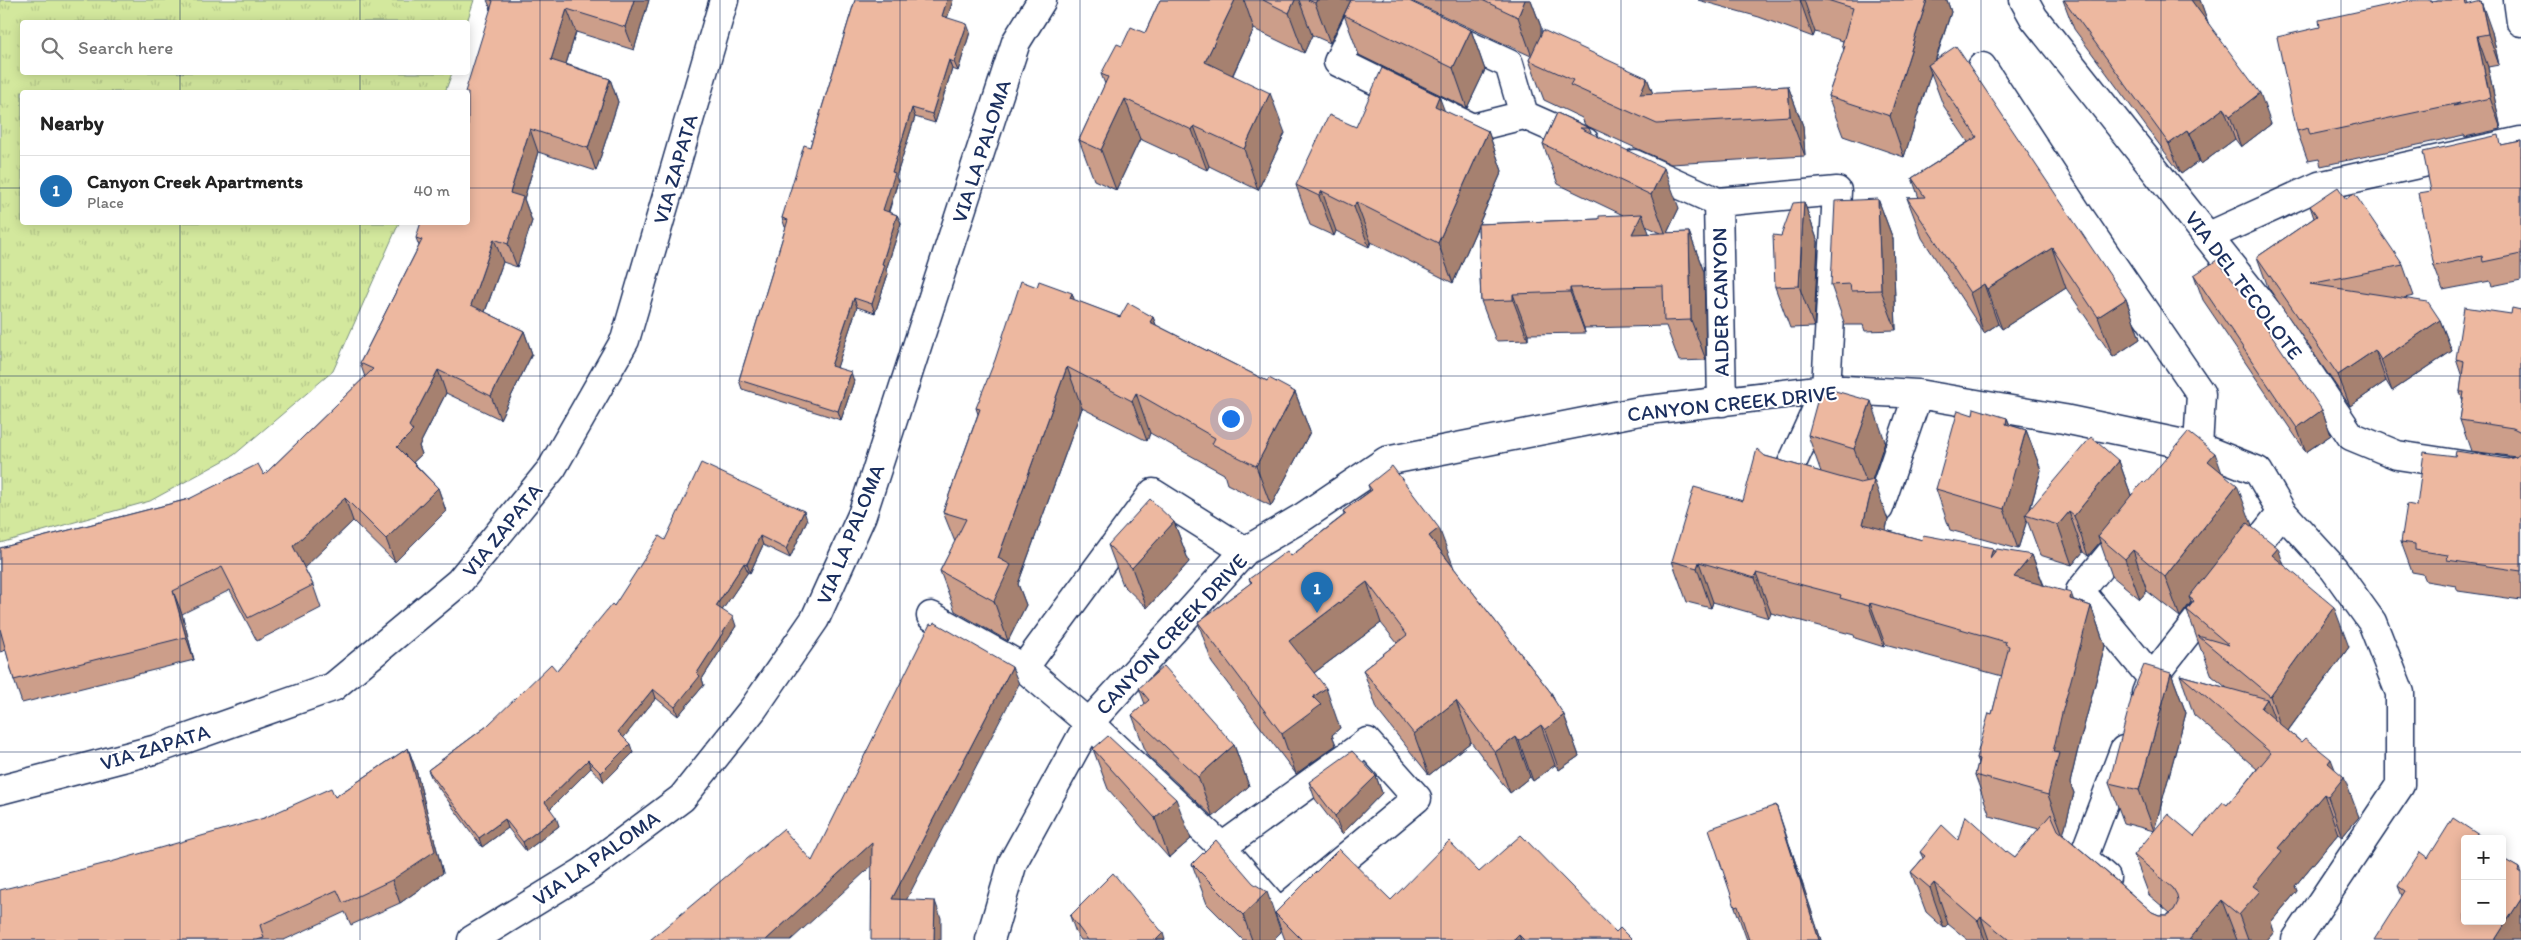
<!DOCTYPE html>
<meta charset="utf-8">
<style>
body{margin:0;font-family:Itim,sans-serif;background:#f6f6f6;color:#222}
.controls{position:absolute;right:15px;bottom:15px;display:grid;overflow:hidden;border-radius:5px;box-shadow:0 2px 12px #0003}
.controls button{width:45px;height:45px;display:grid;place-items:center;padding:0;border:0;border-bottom:1px solid #e0e0e0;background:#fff;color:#222;font:25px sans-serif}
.you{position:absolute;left:1230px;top:418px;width:18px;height:18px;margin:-12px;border:4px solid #fff;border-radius:50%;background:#1a73e8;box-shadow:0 0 0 8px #1a73e833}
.badge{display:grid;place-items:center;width:32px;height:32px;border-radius:50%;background:#1f6fb2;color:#fff;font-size:16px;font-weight:700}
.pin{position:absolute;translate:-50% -41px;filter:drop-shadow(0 1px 2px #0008)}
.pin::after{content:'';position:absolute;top:26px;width:18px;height:15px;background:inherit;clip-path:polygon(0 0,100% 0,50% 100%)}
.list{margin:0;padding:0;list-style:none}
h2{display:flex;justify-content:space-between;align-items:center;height:65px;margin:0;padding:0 20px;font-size:21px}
h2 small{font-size:16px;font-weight:400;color:#767676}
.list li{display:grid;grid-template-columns:32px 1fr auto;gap:15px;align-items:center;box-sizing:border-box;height:70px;padding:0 20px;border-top:1px solid #e0e0e0}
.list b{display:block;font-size:19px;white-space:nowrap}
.list p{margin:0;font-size:16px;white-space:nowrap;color:#767676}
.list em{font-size:16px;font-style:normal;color:#767676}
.icon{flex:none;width:28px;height:28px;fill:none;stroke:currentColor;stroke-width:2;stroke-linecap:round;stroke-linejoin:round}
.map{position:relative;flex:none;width:2521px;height:940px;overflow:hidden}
.search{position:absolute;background:#fff;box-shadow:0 2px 12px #0003;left:20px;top:20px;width:450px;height:55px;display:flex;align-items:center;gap:12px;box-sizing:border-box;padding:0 18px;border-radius:5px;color:#767676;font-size:19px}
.panel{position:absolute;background:#fff;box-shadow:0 2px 12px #0003;left:20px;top:90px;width:450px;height:135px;border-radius:5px}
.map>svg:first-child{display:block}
</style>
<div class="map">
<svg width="2521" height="940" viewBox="0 0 2521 940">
<defs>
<pattern id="grass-tufts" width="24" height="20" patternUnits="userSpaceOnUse" patternTransform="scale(1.25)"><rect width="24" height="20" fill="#d3e89d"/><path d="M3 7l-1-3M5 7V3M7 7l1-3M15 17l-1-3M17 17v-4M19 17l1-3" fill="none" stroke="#b5c78a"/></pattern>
</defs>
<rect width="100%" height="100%" fill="#fff"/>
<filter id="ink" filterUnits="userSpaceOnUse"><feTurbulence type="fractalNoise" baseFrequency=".02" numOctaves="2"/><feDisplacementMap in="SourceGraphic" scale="10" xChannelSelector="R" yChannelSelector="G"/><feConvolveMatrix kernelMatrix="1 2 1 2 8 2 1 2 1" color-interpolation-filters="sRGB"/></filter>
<g filter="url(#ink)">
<path fill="url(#grass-tufts)" stroke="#778c7e" d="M0 0H474L467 22H22V72L452 73 445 92H22V222L399 223 333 371 234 455 150 501 0 543Z"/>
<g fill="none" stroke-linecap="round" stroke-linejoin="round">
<defs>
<path id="minor" d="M1368 0 1338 62 1472 128 1524 115 1509 64 1444 34
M2024 0 2034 18 2270 315 2351 436 2397 455 2521 474
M2518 0 2521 22
M1982 67 2080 217 2201 394 2198 447 2187 460
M1524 115 1585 142
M1634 164 1718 202 1837 191 1826 389 1784 481 1801 486
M1718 202 1722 402
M2209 236 2319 186 2521 141
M1850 500 1879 508 1918 394
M2130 530 2080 591 2152 678
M2240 565 2282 512
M931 616 1024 668 1089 723 1222 847
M1024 668 1153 493 1245 551
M2146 693 2152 678 2215 597
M1367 742 1417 798 1279 913 1222 847Z
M0 790 157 749 333 687 459 582 552 468 625 340 724 0
M2106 878 2083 858 2124 750
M472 940 583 872 682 798 753 709 815 619 862 515 1016 42 1042 0
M990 940 1013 862 1089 723 1245 551 1303 517 1386 461 1640 411 1826 389 1918 394 2064 419 2198 447 2258 471 2282 512 2334 569 2372 622 2400 693V785L2296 940"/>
</defs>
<use href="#minor" stroke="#1b2f5e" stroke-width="31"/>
<use href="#minor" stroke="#fff" stroke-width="28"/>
</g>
<path fill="#cc9e8a" stroke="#1b2f5e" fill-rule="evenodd" d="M487 0H649L634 50 576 32 566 64 610 79 618 102 596 171 538 152 524 199 532 221 517 267 503 262 485 312 524 331 532 354 500 419 446 393 419 446 422 454 413 462 438 488 446 511 395 562 353 521 304 567 313 585 321 608 257 641 230 590 182 614 194 660 22 703 14 680 6 650 0 652V548L189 499 264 475 365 377 360 363 419 246 416 238 468 222 491 9Z
M855 0H953L947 18 970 32 958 71 952 69 935 123 915 117 896 177 898 181 889 212 897 215 901 223 886 270 888 274 875 313 857 307 837 367 854 381 841 420 742 389 739 380 786 227H785L782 218 810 147Z
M1160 0H1351L1330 43 1312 35 1304 53 1254 29 1233 75 1285 133 1258 190 1209 166 1207 170 1140 139 1116 190 1094 180 1079 140 1105 84 1101 74 1122 46 1145 33Z
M1409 0H1531L1541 27V35L1647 78 1653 94 1788 86 1803 126 1805 156 1671 164 1585 125 1582 118 1544 100 1529 60 1531 56Z
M1698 0H1947L1951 12 1936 60 2126 299 2140 339 2113 357 2066 288 2002 329 1998 324 1984 333 1922 238 1907 198H1919L1912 178 1968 142 1943 105 1931 73 1904 157 1843 136 1828 96 1844 50 1842 45 1843 41 1815 32 1813 37 1759 17Z
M2063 0H2200L2208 23 2271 124 2241 147 2235 139 2201 164 2199 161 2181 174 2074 29Z
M2411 0H2432V1L2438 0H2466L2468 4 2492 32 2499 65 2488 67 2501 129 2465 137 2464 135 2321 166 2319 159 2308 161 2297 131 2320 27Z
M1344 15 1471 30 1485 70 1467 108 1359 55Z
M1444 111 1488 131 1502 171 1479 224 1599 219 1623 215 1558 184 1543 144 1557 113 1589 128 1591 133 1679 208 1667 233 1689 232 1704 272 1706 360 1679 361 1666 326 1584 328 1585 333 1528 334V340L1496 341 1481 301 1478 226 1453 283 1371 242 1369 247 1336 231 1334 236 1310 225 1296 185 1356 127ZM1646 226 1661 233 1649 234Z
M2521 141V280L2492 286 2490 281 2443 290 2434 266 2431 191 2502 145Z
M1878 199 1893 239 1896 330 1865 331 1863 325H1845L1831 285Z
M2346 199 2403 265 2414 296 2404 298 2440 320 2452 351 2392 391 2386 381 2350 406 2268 287 2257 257 2314 218 2310 206Z
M1804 202 1818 242 1814 327 1790 328 1775 287 1781 236Z
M2194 275 2322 410 2331 435 2306 452 2203 300Z
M1074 300 1120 317H1153L1156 325 1267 381 1295 392 1310 432 1271 506 1227 484 1224 474 1150 433 1147 441 1082 408 1018 584 1026 605 1008 641 955 611 940 571 955 542 943 512 978 414 976 408Z
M2521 310V600L2458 591 2456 586 2426 581 2423 574 2412 572 2401 542 2417 506 2455 456 2508 459 2516 457 2471 451 2460 420 2463 401 2460 392 2462 377 2456 359 2511 314Z
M1973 415 2007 418 2010 425 2026 430 2041 470 2030 510 2119 461 2131 495 2145 483 2221 472 2252 525 2251 526 2284 565 2349 647 2288 731 2335 770 2359 817 2342 837 2338 834 2295 886 2297 891 2271 922 2274 932 2267 940H1968L1948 924 1944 928 1926 912 1911 872 1923 858 1920 852 1958 840 2006 852 2015 857 2039 829 1990 816 1975 775 1978 763 1976 758 1992 714 2002 676 1885 644 1884 647 1855 638 1854 635 1771 613 1769 618 1713 602 1711 608 1687 602 1672 561 1743 501 1765 456 1821 472 1808 435 1885 441 1872 480 1888 520 1886 530 1922 540 1993 548 1994 552 2032 555 2044 585 2074 600 2091 606 2105 646 2077 753 2070 783 2074 793 2063 834 2152 912 2159 915H2167L2170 913 2149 895 2134 855 2194 836 2227 805 2257 769 2194 715 2180 675 2227 688 2212 676 2203 652 2201 650 2187 610 2192 604 2191 602 2180 617 2147 591 2140 599 2112 576 2100 542 2088 556 2083 552 2072 565 2040 555 2027 520 2018 549 1950 530 1936 489Z
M1368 485 1453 567 1552 694 1555 702 1564 715 1579 756 1559 770 1555 765 1533 781 1530 777 1510 793 1471 742 1429 775 1378 711 1363 670 1397 643 1381 623 1314 673 1340 728 1332 735 1336 745 1296 774 1212 663 1198 622 1251 583 1249 579 1291 556 1344 515 1343 511 1370 491Z
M807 520 790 558 763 545 750 573 748 572 722 610 736 626 702 679 704 685 678 716 656 698 623 738 633 753 604 782 591 768 550 809 559 826 526 851 508 828 482 847 432 779 428 770 487 726 557 671 614 606 665 540Z
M1174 522 1189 562 1147 608 1123 585 1108 545Z
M2171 673 2186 713 2154 831 2124 823 2109 783Z
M1139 688 1234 745 1249 786 1213 817 1147 755 1132 715 1145 704Z
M408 748 416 770 443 873 400 903 351 925 345 912 284 940H0L264 818 335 797Z
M1093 749 1191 839 1169 858 1108 789Z
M1376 776 1382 793 1342 834 1315 799 1309 782Z
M2465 839 2519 868 2521 873 2402 896 2398 886 2428 858Z
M1790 846 1821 940H1747L1735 907Z
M1192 864 1281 932 1273 940H1243L1207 904Z
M1479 872 1616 932 1632 940H1285L1275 913 1391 900Z
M1070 916 1165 940H1081L1076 933Z"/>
<path fill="#a68170" stroke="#1b2f5e" d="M634 0H649L634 50 625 27Z
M947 0H953L945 25 942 16Z
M1235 0H1244L1254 29 1220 102 1205 62Z
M1295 0H1299L1312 35 1304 53 1289 13Z
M1317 0H1351L1330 43 1315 3Z
M1525 0H1531L1541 27V38L1532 57 1518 17Z
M1800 0H1804L1815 32 1813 37Z
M1927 0H1947L1951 12 1932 70 1928 65 1931 73 1904 157 1890 116Z
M2191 0H2200L2209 25Z
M2481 1 2492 32 2499 65 2488 34Z
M567 9 576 32 560 83 551 60Z
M967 24 970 32 958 71 954 62Z
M1471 30 1485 70 1467 108 1453 68Z
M2477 36 2488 67 2501 129 2490 98Z
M949 60 952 69 935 123 932 114Z
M1647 78 1662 118 1640 94Z
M610 79 618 102 596 171 588 148Z
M1788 86 1803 126 1805 156 1790 116Z
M1270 93 1285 133 1258 190 1244 149Z
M2260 93 2271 124 2241 147 2230 116Z
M1439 96 1454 136 1435 106Z
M1125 99 1140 139 1116 190 1101 150Z
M912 108 915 117 896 177 898 181 886 219 883 210 892 172Z
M2224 108 2235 139 2201 164 2190 133Z
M1194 126 1209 166 1207 170 1192 130Z
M530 129 538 152 524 199 532 221 517 267 508 244 510 193Z
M2188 130 2199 161 2181 174 2169 144Z
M1488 131 1502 171 1453 283 1438 243Z
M1664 168 1679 208 1666 235 1651 195Z
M1322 191 1336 231 1334 236 1319 196Z
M1878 199 1893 239 1896 330 1881 290Z
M1356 202 1371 242 1369 247 1354 207Z
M1804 202 1818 242 1814 327 1799 286Z
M1642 214 1657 254 1632 234Z
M897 215 901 223 886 270 888 274 875 313 872 304 882 264Z
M1689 232 1704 272 1706 360 1691 320Z
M494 239 503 262 479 328 471 305Z
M2052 248 2066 288 2002 329 1987 289Z
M1984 284 1998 324 1984 333 1970 293Z
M1570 288 1584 328 1585 333 1570 292Z
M1072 293 1086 333 1070 298Z
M1513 294 1528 334V340L1513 300Z
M854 298 857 307 835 374 831 366Z
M2126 299 2140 339 2113 357 2098 317Z
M1153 317 1168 357 1150 322Z
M2440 320 2452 351 2392 391 2381 360Z
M524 331 532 354 500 419 491 396Z
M2375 350 2386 381 2350 406 2338 375Z
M1067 367 1082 408 1018 584 1026 605 1008 641 994 601 998 558Z
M438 370 446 393 419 446 422 454 405 470 397 447 409 426Z
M851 372 854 381 841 420 838 411Z
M1295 392 1310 432 1271 506 1256 466Z
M1136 393 1150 433 1147 441 1132 401Z
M1871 401 1885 441 1869 489 1854 449Z
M2322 410 2331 435 2306 452 2297 428Z
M2007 418 2020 452 2026 430 2041 470 2028 516 2025 515 2027 520 2018 549 2004 509 2006 424Z
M2215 453 2229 493 2208 461Z
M2119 461 2133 501 2098 536 2100 542 2088 556 2074 516Z
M1874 480 1888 520 1878 564 1863 524Z
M2237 485 2252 525 2193 600 2189 597 2191 602 2180 617 2165 577Z
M438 488 446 511 395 562 386 539Z
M345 498 353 521 302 570 293 546Z
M804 511 807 520 790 558 786 549Z
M2069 512 2083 552 2072 565 2058 525Z
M1174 522 1189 562 1147 608 1132 568Z
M1439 528 1454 568 1429 536Z
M760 536 763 545 750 573 747 564Z
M1993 548 2007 588 1990 558Z
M2278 548 2292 588 2272 555Z
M2133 550 2147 591 2140 599 2125 559Z
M2032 555 2047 595 2014 577Z
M1699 562 1713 602 1711 608 1697 568Z
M744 563 748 572 719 615 716 606Z
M1756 573 1771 613 1769 618 1755 578Z
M1367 582 1381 623 1303 681 1289 641Z
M173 591 182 614 194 660 186 637Z
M2071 593 2084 629 2091 606 2105 646 2077 753 2070 783 2074 793 2063 835 2048 795 2053 752 2070 599Z
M1870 603 1885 644 1884 647 1869 606Z
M2334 607 2349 647 2284 736 2270 696Z
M733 617 736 626 702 679 704 685 678 716 675 707Z
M1012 667 1019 684 898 916 892 899Z
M2171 673 2186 713 2154 831 2139 790Z
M1326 688 1340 728 1332 735 1336 745 1296 774 1282 734 1313 697Z
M653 689 656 698 621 741 618 732Z
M1552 694 1561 718 1564 715 1579 756 1559 770 1545 730 1551 695Z
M2267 699 2282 739 2261 708Z
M1456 701 1471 742 1429 775 1414 734Z
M1541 725 1555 765 1533 781 1519 741Z
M1516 737 1530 777 1510 793 1495 752Z
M630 744 633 753 604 782 601 773Z
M1234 745 1249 786 1213 817 1198 777Z
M408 748 416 770 443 873 400 903 392 880Z
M2331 759 2340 782 2344 777 2359 817 2342 837 2328 797V763Z
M588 760 591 768 548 811 545 802Z
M1376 776 1382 793 1342 834 1335 816Z
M2324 794 2338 834 2295 886 2297 891 2271 922 2274 932 2267 940H2248L2239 915 2253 886 2278 848Z
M1176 799 1191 839 1169 858 1155 818Z
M1776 805 1790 846 1821 940H1819Z
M556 817 559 826 526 851 523 842Z
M505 819 508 828 482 847 479 838Z
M872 843 878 860 791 940H766Z
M1934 883 1948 924 1944 928 1930 888Z
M1267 892 1281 932 1273 940H1252L1243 915Z
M2521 899V940H2495Z
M935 901 941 918V940H934Z
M2222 901 2237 940H2189Z
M1981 917 1989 940H1985L1978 921Z
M1163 933 1165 940H1156Z
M1519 935 1521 940H1514Z"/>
<path fill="#edb8a0" stroke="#1b2f5e" d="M491 0H634L625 27 567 9 551 60 610 79 588 148 530 129 510 193 523 197 508 244 494 239 471 305 524 331 491 396 438 370 409 426 413 431 397 447 438 488 386 539 345 498 293 546 313 585 248 618 222 567 173 591 186 637 14 680 0 629V548L189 499 258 464 264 475 373 369 360 363 422 240 416 238 421 222H468V92H465L493 1Z
M855 0H947L942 16 967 24 954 62 949 60 932 114 912 108 892 172 895 173 883 210 897 215 882 264 885 265 872 304 854 298 831 366 851 372 838 411 739 380 788 220 782 218 804 145 810 147Z
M1160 0H1235L1205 62 1270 93 1244 149 1194 126 1192 130 1125 99 1101 150 1079 140 1108 77 1101 74 1117 44 1122 46 1131 27 1145 33Z
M1263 0H1295L1289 13Z
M1308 0H1317L1315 3Z
M1351 0H1407L1471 30 1453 68 1344 15Z
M1482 0H1525L1518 17Z
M1827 0H1927L1890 116 1828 96 1845 46 1842 45 1853 8Z
M2064 0H2191L2260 93 2230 116 2224 108 2190 133 2188 130 2169 144Z
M2411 0H2431V2L2438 0H2465L2466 5 2481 1 2488 34 2477 36 2490 98 2454 106 2460 103 2310 135 2308 128 2297 131 2277 37 2320 27 2319 20Z
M1543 30 1647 78 1640 94 1788 86 1790 116 1657 124 1570 85 1573 80 1529 60Z
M1956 46 2126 299 2098 317 2052 248 1987 289 1984 284 1970 293 1907 198 1925 197 1912 178 1977 137 1928 65Z
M1382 68 1439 96 1435 106 1488 131 1438 243 1356 202 1354 207 1322 191 1319 196 1296 185 1329 115 1356 127Z
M1557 113 1589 128H1580L1664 168 1651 195 1543 144Z
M2499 135 2501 145 2521 141V254L2483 262 2482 256 2434 266 2419 193 2431 191 2423 152Z
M2338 187 2346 199 2354 193 2403 265 2310 284 2428 302 2440 320 2381 360 2375 350 2338 375 2257 257 2317 216 2310 206Z
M1878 199 1881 290 1851 291 1850 284 1831 285 1835 201Z
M1804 202 1799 286 1775 287 1773 235 1781 236 1793 203Z
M1642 214 1632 234 1689 232 1691 320 1664 321 1663 286 1570 288V292L1513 294V300L1481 301 1478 224 1599 219V216Z
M2217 260 2248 300 2322 410 2297 428 2194 275Z
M1021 281 1037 287 1039 281 1072 293 1070 298 1120 317 1128 303 1153 317 1150 322 1267 381 1269 378 1295 392 1256 466 1212 444 1215 438 1136 393 1132 401 1067 367 998 558 1011 565 994 601 940 571 966 519 943 512 980 409 976 408 995 360Z
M2464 307 2511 314 2512 308 2521 310V433L2519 431 2513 428 2460 420 2464 392H2460L2464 361 2456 359Z
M1821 387 1871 401 1854 449 1808 435Z
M1974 408 2007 418 2006 424 2026 430 2004 509 1936 489 1958 410 1973 415Z
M2188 432 2215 453 2208 461 2237 485 2165 577 2133 550 2125 559 2098 536 2143 481 2145 483Z
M2091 437 2119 461 2074 516 2069 512 2058 525 2025 515Z
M1757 449 1765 456 1860 483 1874 480 1863 524 1922 540 1923 535 1993 548 1990 558 1997 549 2032 555 2014 577 2071 593 2070 599 2091 606 2062 713 2053 752 2059 753 2048 795 1975 775 1979 759 1976 758 1989 713 1992 714 2009 646 2005 644 2006 642 1870 603 1869 606 1840 598 1841 595 1756 573 1755 578 1699 562 1697 568 1672 561 1694 487 1743 501Z
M2456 451 2508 459 2516 457 2521 453V571L2447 560 2448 555 2415 550V544L2401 542 2407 504 2417 506 2424 452 2455 456Z
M701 463 804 511 786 549 760 536 747 564 744 563 716 606 733 617 697 673 700 676 675 707 653 689 618 732 630 744 601 773 588 760 545 802 556 817 523 842 505 819 479 838 428 770 487 726 551 664 557 671 612 604 614 606 659 536 665 540Z
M1392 466 1439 528 1429 536 1552 694 1551 695 1564 715 1545 730 1541 725 1519 741 1516 737 1495 752 1456 701 1414 734 1363 670 1407 635 1367 582 1289 641 1326 688 1313 697 1321 705 1282 734 1198 622 1252 582 1249 579 1287 551 1291 556 1346 514 1343 511 1372 490 1368 485Z
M1150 499 1174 522 1132 568 1108 545Z
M2247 523 2278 548 2272 555 2334 607 2270 696 2198 636 2229 645 2187 610 2194 601 2189 597Z
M934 622 1012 667 892 899 935 901 934 940H871L872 843 766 940H650L783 829 812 861 930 624 933 625Z
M2144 665 2171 673 2139 790 2109 783 2133 692Z
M1164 666 1234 745 1198 777 1132 715 1149 700 1139 688Z
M2180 675 2267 699 2261 708 2301 742 2305 738 2331 759 2328 763 2344 777 2328 797 2324 794 2278 848 2282 851 2253 886 2260 891 2239 915 2222 901 2189 940H2009L1981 917 1978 921 1934 883 1930 888 1911 872 1925 856 1920 852 1942 825 1958 840 1965 815 2006 852 2007 851 2015 857 2051 814 2058 830 2152 912 2159 915H2167L2174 910 2178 902 2177 895 2173 888 2134 855 2168 814 2194 836 2223 802 2227 805 2271 753Z
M1108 736 1176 799 1155 818 1093 749Z
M408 748 435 851 392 880 343 903 337 890 260 925 264 938 257 940H0V890L111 862 264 818 331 788 335 797Z
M1352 751 1376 776 1335 816 1309 782Z
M1776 805 1819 940H1749L1738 906 1735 907 1709 829Z
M2453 818 2485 839H2465V921H2502V858L2519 868 2518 871 2521 873V899L2495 940H2374L2405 891 2398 886 2420 852 2428 858Z
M1521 835 1616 932 1620 928 1632 940H1524L1519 935 1514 940H1302L1275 913 1339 849 1391 900 1449 841 1479 872Z
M1216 840 1253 883 1267 892 1243 915 1192 864Z
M1113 873 1163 933 1156 940H1088L1070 916Z"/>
</g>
<path fill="none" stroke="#1b2f5e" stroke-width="1" stroke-opacity="0.55" d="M180 0V22M360 0V22M540 0V940M720 0V940M900 0V940M1080 0V940M1260 0V940M1441 0V940M1621 0V940M1801 0V940M1981 0V940M2161 0V940M2341 0V940M180 72V92M360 72V92M0 188H22M468 188H2521M180 222V940M360 222V940M0 376H2521M0 564H2521M0 752H2521"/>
<g text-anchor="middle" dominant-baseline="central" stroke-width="4" stroke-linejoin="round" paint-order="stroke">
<g font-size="21" fill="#1b2f5e" stroke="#fff">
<text transform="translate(981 151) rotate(-72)">VIA LA PALOMA</text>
<text transform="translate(675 169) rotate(-74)">VIA ZAPATA</text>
<text transform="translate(2244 285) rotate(53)">VIA DEL TECOLOTE</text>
<text transform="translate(1720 302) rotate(-91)">ALDER CANYON</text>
<text transform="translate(1732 403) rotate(-6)">CANYON CREEK DRIVE</text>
<text transform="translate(502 530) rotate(-51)">VIA ZAPATA</text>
<text transform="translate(850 534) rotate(-68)">VIA LA PALOMA</text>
<text transform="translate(1171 634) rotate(-47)">CANYON CREEK DRIVE</text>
<text transform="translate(155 747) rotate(-17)">VIA ZAPATA</text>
<text transform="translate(596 858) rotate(-35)">VIA LA PALOMA</text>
</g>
</g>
</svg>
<div class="controls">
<button>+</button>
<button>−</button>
</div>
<div class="you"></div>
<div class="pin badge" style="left:1317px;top:613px">1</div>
<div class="search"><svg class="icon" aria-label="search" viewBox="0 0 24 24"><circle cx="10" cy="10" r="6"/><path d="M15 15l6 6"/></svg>Search here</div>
<section class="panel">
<h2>Nearby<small></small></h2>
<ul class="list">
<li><span class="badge">1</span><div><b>Canyon Creek Apartments</b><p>Place</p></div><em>40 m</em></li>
</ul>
</section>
</div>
